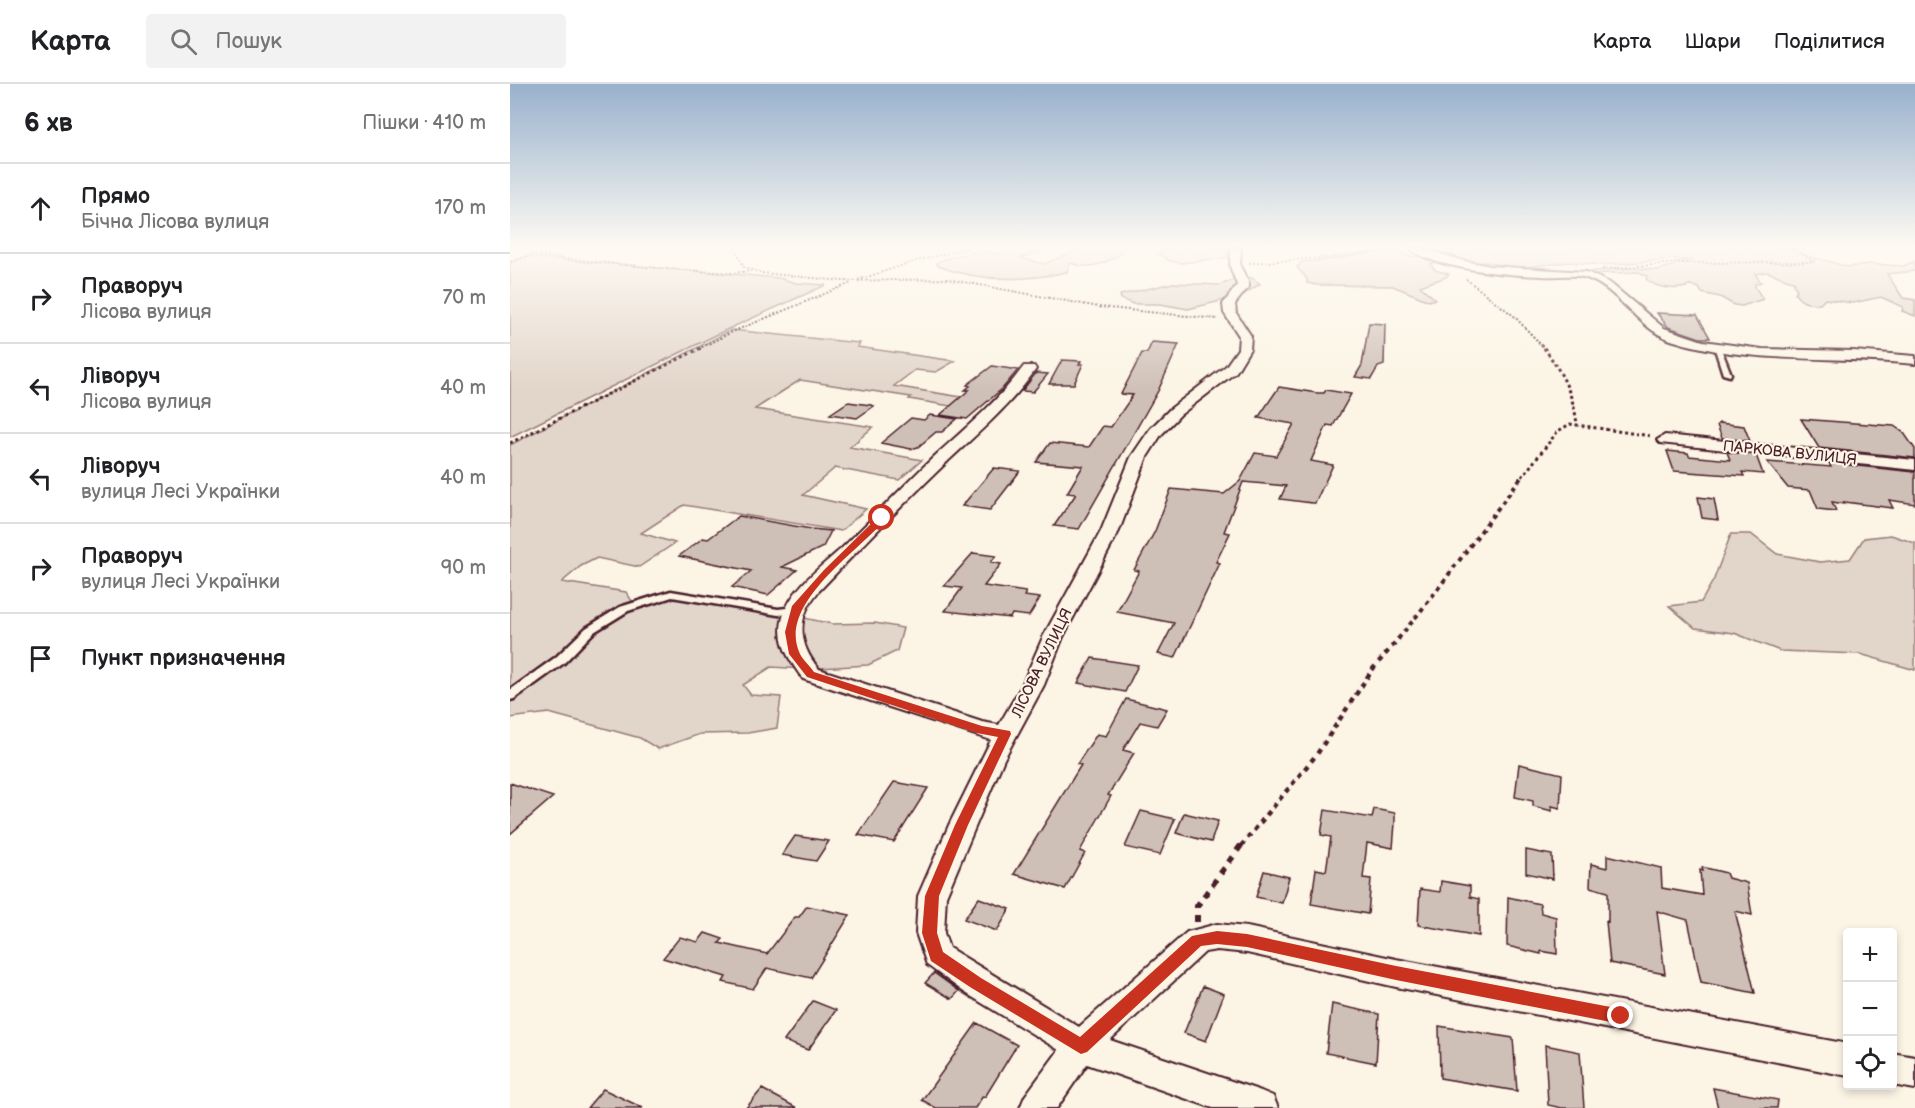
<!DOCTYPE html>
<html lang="uk">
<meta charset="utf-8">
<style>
body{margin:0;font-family:"Balsamiq Sans",sans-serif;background:#f2f2f2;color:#202124}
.controls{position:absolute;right:18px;bottom:18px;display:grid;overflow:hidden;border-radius:6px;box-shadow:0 3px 9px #0003}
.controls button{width:54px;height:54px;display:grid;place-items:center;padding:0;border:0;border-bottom:2px solid #e0e0e0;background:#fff;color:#202124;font:30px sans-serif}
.stop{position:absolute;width:18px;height:18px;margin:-14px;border:4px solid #c8321e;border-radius:50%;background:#fff}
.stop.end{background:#c8321e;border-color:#fff;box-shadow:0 2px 6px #0008}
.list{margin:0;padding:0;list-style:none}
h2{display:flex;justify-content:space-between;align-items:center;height:78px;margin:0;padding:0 24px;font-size:26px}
h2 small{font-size:20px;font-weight:400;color:#757577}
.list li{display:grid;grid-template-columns:39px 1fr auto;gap:18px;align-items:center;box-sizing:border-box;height:90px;padding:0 24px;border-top:2px solid #e0e0e0}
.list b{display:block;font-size:22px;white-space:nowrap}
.list p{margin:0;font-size:20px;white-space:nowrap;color:#757577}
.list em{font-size:20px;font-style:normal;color:#757577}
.icon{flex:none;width:33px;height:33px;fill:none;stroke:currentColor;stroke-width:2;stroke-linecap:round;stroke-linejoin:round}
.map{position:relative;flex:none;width:1405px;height:1024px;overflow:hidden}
header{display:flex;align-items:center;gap:36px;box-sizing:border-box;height:84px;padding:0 30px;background:#fff;border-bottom:2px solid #e0e0e0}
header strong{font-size:28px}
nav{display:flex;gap:33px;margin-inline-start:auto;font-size:21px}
.search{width:420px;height:54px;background:#f2f2f2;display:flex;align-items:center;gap:15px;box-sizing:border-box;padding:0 21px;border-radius:6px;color:#757577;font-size:22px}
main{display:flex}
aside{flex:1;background:#fff}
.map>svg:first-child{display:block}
</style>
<header>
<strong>Карта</strong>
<div class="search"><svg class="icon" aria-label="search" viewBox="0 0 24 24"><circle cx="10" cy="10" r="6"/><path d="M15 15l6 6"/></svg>Пошук</div>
<nav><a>Карта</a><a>Шари</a><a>Поділитися</a></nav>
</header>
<main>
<aside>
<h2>6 хв<small>Пішки · 410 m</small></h2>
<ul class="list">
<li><svg class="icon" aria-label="ahead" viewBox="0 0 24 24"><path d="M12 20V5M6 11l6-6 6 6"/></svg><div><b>Прямо</b><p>Бічна Лісова вулиця</p></div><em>170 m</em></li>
<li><svg class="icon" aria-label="right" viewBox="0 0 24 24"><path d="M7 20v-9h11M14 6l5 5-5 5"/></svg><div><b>Праворуч</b><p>Лісова вулиця</p></div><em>70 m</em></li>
<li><svg class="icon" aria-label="left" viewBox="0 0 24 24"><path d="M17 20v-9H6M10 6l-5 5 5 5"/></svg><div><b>Ліворуч</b><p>Лісова вулиця</p></div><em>40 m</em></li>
<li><svg class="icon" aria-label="left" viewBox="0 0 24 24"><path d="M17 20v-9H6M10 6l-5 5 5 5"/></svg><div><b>Ліворуч</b><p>вулиця Лесі Українки</p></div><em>40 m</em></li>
<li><svg class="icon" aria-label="right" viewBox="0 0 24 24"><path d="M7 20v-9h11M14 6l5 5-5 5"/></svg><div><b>Праворуч</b><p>вулиця Лесі Українки</p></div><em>90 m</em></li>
<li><svg class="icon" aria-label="arrive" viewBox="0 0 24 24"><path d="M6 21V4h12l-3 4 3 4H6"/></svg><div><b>Пункт призначення</b></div></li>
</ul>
</aside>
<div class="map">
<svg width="1405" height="1024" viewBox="0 0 1405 1024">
<rect width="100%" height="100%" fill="#fcf5e5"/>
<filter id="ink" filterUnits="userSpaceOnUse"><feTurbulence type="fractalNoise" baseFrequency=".0167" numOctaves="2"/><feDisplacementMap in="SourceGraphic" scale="12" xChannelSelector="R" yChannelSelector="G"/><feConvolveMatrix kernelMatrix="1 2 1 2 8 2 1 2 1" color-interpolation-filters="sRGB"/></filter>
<g filter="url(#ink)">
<path fill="#e2d5ca" stroke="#967a7a" stroke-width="1.5" d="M500 164H533V167L511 174 534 180 572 164H603L612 169C596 179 579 187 560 179L557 188C515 197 469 198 428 182L426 179C439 170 455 174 468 165L488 170Z
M663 164H720L718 170 722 173 671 179 660 177 648 170Z
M916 164H1295L1291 169 1295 171 1339 183 1358 180 1394 182 1404 177 1405 187 1377 190 1393 214 1405 216V232L1392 227 1393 223 1371 213 1343 219 1315 215 1310 220C1299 220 1290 219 1285 209L1287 206 1284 201 1285 198 1257 188 1245 190 1251 198 1245 200V203L1253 215 1232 222 1224 221 1210 213 1192 209 1189 204 1181 201C1169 207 1147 205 1136 195L1137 192 1129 188 1079 190 1084 187 1122 184 1149 186 1164 181 1165 178 1184 176 1165 175 1093 181 1059 178 1006 184 977 178 956 179 916 167Z
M885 166C890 167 894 171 899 172 911 174 915 169 927 178L920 180 925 186 939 190 936 193 910 202 925 215 919 217 883 202 806 201 797 199V195L787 183 792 178 829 175 843 171Z
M16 173 269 194 286 199 316 201 216 246 0 353V179Z
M734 193 742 194 750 200 731 212 678 225 650 220H623L611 215 610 211 663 199 709 201C719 199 724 194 734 193Z
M221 246 350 259 347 263 445 277 426 288 405 286 384 302 476 317 464 326 399 315 401 313 290 296 245 325 363 343 340 363 412 376 389 396 325 384 293 411 356 425 331 447 174 421 131 449 165 459 129 483 87 474 71 482 52 498 116 508 122 517 158 514 225 519 322 540 365 539 393 544 387 567 358 581 294 585 261 583 233 601 241 611 271 613 267 644 238 649 190 650 148 665 130 654 39 629 0 634V361Z
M1221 450H1241L1267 470 1310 478 1340 475 1354 454 1381 451 1405 459V586L1350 570 1270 567 1224 549 1185 544 1159 522 1191 518 1204 495Z"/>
<path fill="#cfc0b7" stroke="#4a1f2b" stroke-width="1.5" d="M1147 229 1187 231 1200 254H1190L1158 243Z
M859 239 875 240 874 281 868 283 861 295 845 293 852 281Z
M642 258 669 260 648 307 569 445 544 442 566 410 557 409 573 382 526 378 540 359 579 363 593 342 601 343 623 311 611 310 632 269H637Z
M552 276 571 277 569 280H573L564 300H539Z
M482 282 508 286 492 305 457 335 430 331 459 306H455L460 302 457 301Z
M526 289 538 290 523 308 512 307Z
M769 303 807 309H814L816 306 841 310 823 342 817 341 801 377 823 381 805 419H802L770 415 776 402 733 398 714 448 720 449 706 478 710 479 665 574 648 570 664 539 607 528 629 487 624 486 645 447 661 405 714 410 730 397 745 369 766 372 784 340 748 334Z
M338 318 361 321 364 322 347 334 320 330Z
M420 331 447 335 432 348H426L408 363 401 365 371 359 401 334 414 336Z
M1291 335 1384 342 1394 349 1405 365V374L1309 364Z
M1209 339 1234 342 1240 357 1212 354 1207 341Z
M1157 367 1178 369 1179 372 1220 376 1217 368 1246 371 1253 390 1232 388 1234 392 1164 387Z
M1257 378 1321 383 1319 379 1405 388V420L1379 416 1383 424 1334 418 1335 420 1322 418 1326 427 1308 425 1300 406 1278 404Z
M484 384 510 387 480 426 452 422Z
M1188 413 1204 415 1208 436 1192 434Z
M229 432 301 445 321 447 313 463 272 483 287 486 258 511 222 503 241 487 169 472 193 454 198 455Z
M463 469 486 472 481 478 491 480 474 502 516 508 514 512 530 514 519 532 502 530 500 534 435 527 452 504 434 502Z
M582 574 628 581 615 608 568 599Z
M616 615 657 625 647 642 630 638 613 666 624 669 598 711 601 712 570 767 575 769 555 805 504 790 571 681 567 680 587 650 596 652Z
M1009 680 1052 690 1050 724 1042 722V727L1023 722V717L1005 713Z
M384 698 418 704 384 758 348 751Z
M0 699 43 713 0 750Z
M864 725 885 729V739L883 764 857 759 853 794 861 795 858 830 801 820 806 785 816 787 821 753 811 751 815 726 862 734Z
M631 727 665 735 650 771 615 763Z
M674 729 708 737 701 758 666 749Z
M285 752 319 757 306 777 272 771Z
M1016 766 1042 771 1043 795 1016 789Z
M1097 771 1151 784 1152 804 1192 811 1190 786 1193 787 1192 783 1216 789 1218 794 1237 799 1242 831 1225 827 1245 909 1191 898 1178 836 1147 827 1155 890 1100 879 1096 837 1098 838V808L1080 803 1081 780 1097 784Z
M754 787 779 793 772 819 746 813Z
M931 797 960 802V813L969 815V852L908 841 910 805 930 808Z
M998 813 1030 820 1031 829 1046 833 1047 870 1031 867V870L997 862Z
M469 814 500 825 487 847 454 835Z
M297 822 340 831 301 894 257 884 243 905 213 898 216 893 153 874 170 853 188 858 195 849 213 855 209 859 257 870 285 833H289Z
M424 889 449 907 442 915 415 899Z
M693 902 714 910 696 957 674 949Z
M303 917 326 926 298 966 274 957Z
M822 920 869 930 866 979 816 969Z
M467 939 507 961 475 1013 473 1012 465 1024H426L412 1016Z
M929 942 1003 954 1007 1007 930 994Z
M1035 961 1070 968 1074 1024H1052L1038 1021Z
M1203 1004 1268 1016 1267 1024H1208Z
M93 1005 133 1024H77Z
M252 1005 287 1024H236Z"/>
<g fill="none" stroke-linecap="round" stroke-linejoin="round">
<defs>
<path id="lane" d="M1208 263 1211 265 1221 290 1220 292 1213 290 1205 265Z
M161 507 268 525 285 523 290 526 285 529 268 531 162 513 118 527 84 548 54 579 4 615 0 616V606L46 573 76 544 110 523Z"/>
<path id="street" d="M721 164H731L730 182 738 197 739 202 725 220 726 229 741 252 740 265 726 288 670 331 651 351 637 373 609 447 553 553 534 601 494 675 436 812 434 849 439 864 569 943 677 848 707 840 737 843 886 875 1338 960V992L886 903 737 869 707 866 695 868 600 956 751 1007 763 1012 768 1024H703L577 980 547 1024H510L515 1012 549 966 454 908 417 881 406 849 408 812 439 741 481 656 293 595C279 576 266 557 273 533 281 504 311 483 332 464 364 433 395 400 427 370 458 342 489 316 514 282H524L526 285C501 321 469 348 438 377 394 419 351 463 309 507 287 532 287 559 309 585L472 638 489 641 512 601 533 553 591 447 621 373 640 345 660 325 716 282 728 265 729 252 714 229 713 220 727 201 720 182Z
M899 164H912L950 176 980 182 1077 188 1100 199 1154 244 1193 257 1252 265 1344 267 1405 272V280C1323 271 1240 281 1161 256 1125 244 1106 198 1068 192 1056 191 1043 193 1031 192 999 191 923 185 899 164Z
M1155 351 1405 376V386L1150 359 1147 356Z
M1382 969 1405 973V1005L1382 1001Z"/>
</defs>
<use href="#lane" stroke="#4a1f2b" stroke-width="5"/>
<use href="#street" stroke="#4a1f2b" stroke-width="4"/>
<path stroke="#4a1f2b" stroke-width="2" stroke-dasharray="2 2" stroke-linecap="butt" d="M225 164 234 183 252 189 333 197 437 195 589 223 708 235
M21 171 159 185 224 189 241 187
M0 178 38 164
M739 179 827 173 893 164
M1092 185 1166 179 1306 178 1280 164
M956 195 1004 232 1035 265
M348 196 406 177 458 164
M188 265 222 248 341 199"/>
<path stroke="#4a1f2b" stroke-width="3" stroke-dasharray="3 3" stroke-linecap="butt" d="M1034 264C1051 287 1064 311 1067 341
M0 359 191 264
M1012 393 1048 347 1060 340 1141 352"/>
<path stroke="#4a1f2b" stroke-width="4" stroke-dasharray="4.5 4.5" stroke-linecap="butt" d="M888 555C932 502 971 446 1013 391"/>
<path stroke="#4a1f2b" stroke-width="4.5" stroke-dasharray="5 5" stroke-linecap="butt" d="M731 762 807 670 862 586 889 554"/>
<path stroke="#4a1f2b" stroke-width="6" stroke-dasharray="7 7" stroke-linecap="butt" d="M687 838V822L732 760"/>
<use href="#lane" fill="#fcf5e5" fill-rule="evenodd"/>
<use href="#street" fill="#fcf5e5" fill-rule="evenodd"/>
</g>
</g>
<linearGradient id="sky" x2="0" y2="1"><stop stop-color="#98b1cd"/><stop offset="0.53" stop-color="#fefaf3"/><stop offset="1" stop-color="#fefaf3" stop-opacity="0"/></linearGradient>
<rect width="1405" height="307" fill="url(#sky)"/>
<path fill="#c8321e" d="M369 432 377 434C349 467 266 520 290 570 293 576 300 582 304 588L472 642 500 647 501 650 458 741 429 812 427 849 433 868 471 894 570 953 682 852 707 847 737 850 886 882 1111 925 1117 927 1119 932 1117 937 1111 940 886 896 737 863 707 860 691 862 577 968 571 970 460 903 421 877 412 849 415 812 445 741 488 653 467 649 297 593 279 570 275 548 282 522 314 486Z"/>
<g text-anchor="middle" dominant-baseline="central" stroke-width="4.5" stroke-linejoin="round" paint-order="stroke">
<g font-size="15" fill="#4a1f2b" stroke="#fcf5e5">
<text transform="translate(1280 369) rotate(6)">ПАРКОВА ВУЛИЦЯ</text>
<text transform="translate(532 579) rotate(-64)">ЛІСОВА ВУЛИЦЯ</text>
</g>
</g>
</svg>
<div class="controls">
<button>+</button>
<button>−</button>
<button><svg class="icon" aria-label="locate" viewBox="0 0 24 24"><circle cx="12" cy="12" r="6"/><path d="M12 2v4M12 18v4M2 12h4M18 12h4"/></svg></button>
</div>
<div class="stop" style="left:372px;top:434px"></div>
<div class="stop end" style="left:1111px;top:932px"></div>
</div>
</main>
